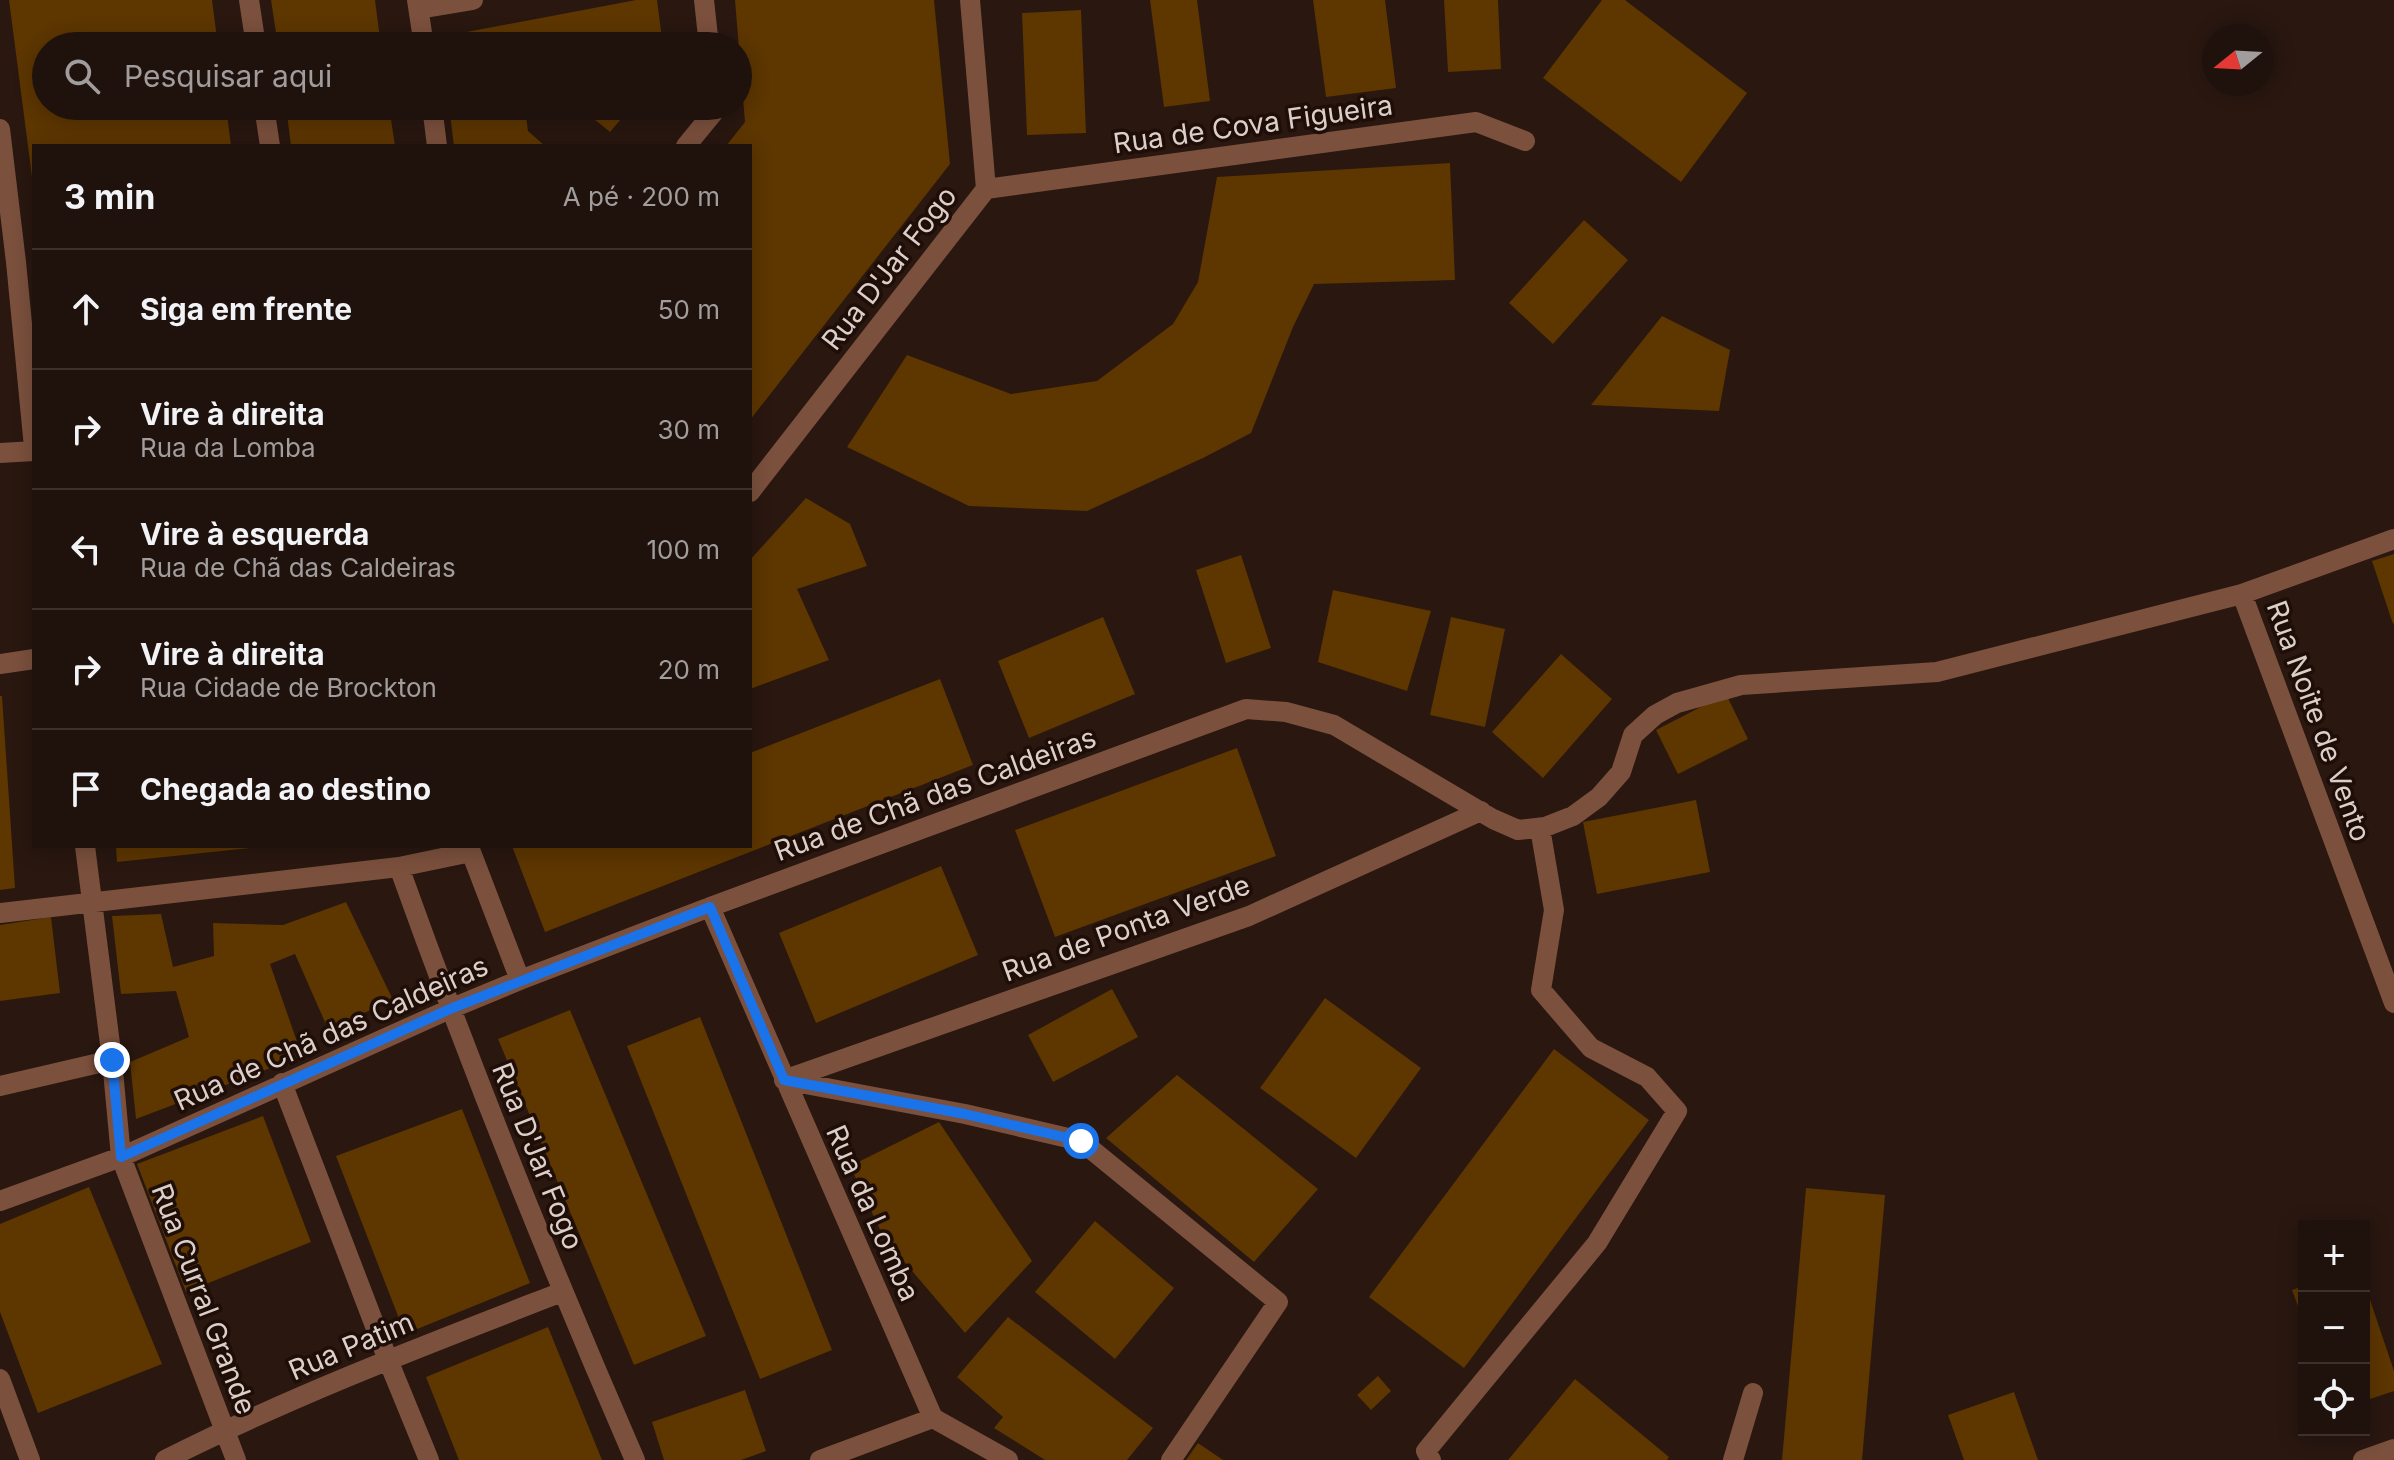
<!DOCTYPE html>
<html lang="pt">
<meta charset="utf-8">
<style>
body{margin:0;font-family:Inter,sans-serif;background:#2c1f1a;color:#f1f3f6}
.controls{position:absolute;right:24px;bottom:24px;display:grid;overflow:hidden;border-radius:0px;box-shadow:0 4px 20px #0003}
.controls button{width:72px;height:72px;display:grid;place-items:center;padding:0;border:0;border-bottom:2px solid #3c312d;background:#1f110c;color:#f1f3f6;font:40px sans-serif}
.compass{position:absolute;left:2202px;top:24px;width:72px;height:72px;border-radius:50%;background:#1f110c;box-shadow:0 4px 20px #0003;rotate:252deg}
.stop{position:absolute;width:24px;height:24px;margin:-18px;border:6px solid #1a73e8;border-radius:50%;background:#fff}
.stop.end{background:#1a73e8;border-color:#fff;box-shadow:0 2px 8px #0008}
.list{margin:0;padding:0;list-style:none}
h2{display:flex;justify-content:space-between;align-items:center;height:104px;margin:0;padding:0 32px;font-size:34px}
h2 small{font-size:26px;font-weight:400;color:#a19d9d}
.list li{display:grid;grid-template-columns:52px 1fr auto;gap:24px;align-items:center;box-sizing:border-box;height:120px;padding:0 32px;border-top:2px solid #3c312d}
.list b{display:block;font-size:30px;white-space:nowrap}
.list p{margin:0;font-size:26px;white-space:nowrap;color:#a19d9d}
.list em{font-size:26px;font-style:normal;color:#a19d9d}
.icon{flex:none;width:44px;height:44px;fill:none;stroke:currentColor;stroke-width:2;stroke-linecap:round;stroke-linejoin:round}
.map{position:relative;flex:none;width:2394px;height:1460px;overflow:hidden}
.search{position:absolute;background:#1f110c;box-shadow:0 4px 20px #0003;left:32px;top:32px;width:720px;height:88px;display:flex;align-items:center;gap:20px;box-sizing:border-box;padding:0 28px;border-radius:44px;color:#a19d9d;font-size:30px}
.panel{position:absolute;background:#1f110c;box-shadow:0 4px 20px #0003;left:32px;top:144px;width:720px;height:704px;border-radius:0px}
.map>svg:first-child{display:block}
</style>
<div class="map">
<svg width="2394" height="1460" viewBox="0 0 2394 1460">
<rect width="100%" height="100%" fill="#291710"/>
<path fill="#5d3600" d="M9 0H212L218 46H46V106H226L231 146H34L32 177Z
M271 0H375L381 46H278Z
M636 0H657L663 46H442L440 37Z
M735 0H934L950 164 750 420V146H726L745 122Z
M1150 0H1197L1210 101 1164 107Z
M1313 0H1385L1396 88 1326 97Z
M1444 0H1498L1501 69 1448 72Z
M1602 0H1625L1747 93 1681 182 1543 78Z
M1081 10 1086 133 1027 135 1022 13Z
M286 106H389L395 146H291Z
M449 106H533L525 109 528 131 545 146H454Z
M578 106H632L610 132Z
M1450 163 1455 280 1314 284 1293 327 1251 433 1203 458 1087 511 969 506 847 447 907 355 1011 394 1097 381 1173 324 1198 282 1217 177Z
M1584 220 1628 260 1553 344 1509 303Z
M1662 316 1730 350 1719 411 1591 405Z
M806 498 850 524 867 566 797 589 829 660 750 689V560Z
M2394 554V623L2393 624 2372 561Z
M1241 555 1271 648 1226 663 1196 570Z
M1333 590 1431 611 1407 691 1318 662Z
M1103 617 1135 694 1029 738 998 661Z
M1451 617 1505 629 1485 727 1430 715Z
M1561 654 1612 699 1543 778 1492 732Z
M940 679 973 765 545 932 512 846H750V753Z
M1726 694 1748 739 1678 774 1656 730Z
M0 696H2L15 888 0 890Z
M1237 748 1276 856 1055 937 1015 830Z
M1696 800 1710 872 1597 894 1583 822Z
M116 846H250V848L117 862Z
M941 866 978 955 816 1023 779 933Z
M346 902 393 1000 328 1029 295 954 270 964 302 1056 136 1119 130 1062 189 1037 176 991 121 994 112 916 161 914 173 967 214 956 213 923 283 925Z
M51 917 60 993 0 1001V925Z
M1112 989 1138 1037 1053 1082 1028 1035Z
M1325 998 1421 1068 1356 1158 1260 1088Z
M570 1010 706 1336 634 1365 498 1039Z
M700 1017 832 1350 760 1379 627 1046Z
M1554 1049 1649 1120 1464 1368 1369 1297Z
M1177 1075 1318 1189 1254 1262 1106 1138Z
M462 1109 530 1283 405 1334 336 1156Z
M263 1116 311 1242 186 1292 137 1164Z
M939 1122 1032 1261 965 1333 884 1238 850 1166Z
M89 1187 162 1364 38 1413 0 1312V1224Z
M1806 1188 1885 1195 1862 1460H1782Z
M1095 1221 1174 1288 1115 1359 1035 1292Z
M2365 1285 2394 1371V1391L2364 1401Z
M2304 1286V1322L2292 1290Z
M1008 1317 1153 1428 1127 1460H1045L994 1428 1003 1417 957 1377Z
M548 1327 602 1460H459L426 1377Z
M1378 1376 1391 1391 1371 1410 1357 1395Z
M1575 1379 1669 1457 1667 1460H1508Z
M745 1390 766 1451 741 1460H664L652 1422Z
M2014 1392 2038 1460H1964L1948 1415Z
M1198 1443 1223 1460H1186Z"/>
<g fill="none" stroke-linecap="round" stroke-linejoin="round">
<path stroke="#7b503d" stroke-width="20" d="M249 0 256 46
M417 0 424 46
M704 0 709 46
M419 9 473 0
M264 106 270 146
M432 106 437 146
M0 129 16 262 34 447
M686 146 713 113V106
M986 189 1476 122 1525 141
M0 453 34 451
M750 492 986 189 970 0
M2242 594 2394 1003
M0 664 34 659
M85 846 112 1060 121 1157 236 1460
M471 852 520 980
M399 867C471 1068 550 1265 635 1460
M710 907 933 1418 1008 1460
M0 913 399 867 471 852
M784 1080 965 1114 1081 1141 1278 1302 1171 1460
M784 1080 1249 916 1481 811
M282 1083 388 1360 429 1460
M0 1086 112 1060
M0 1201 121 1157 450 1009 520 980 710 907 1246 709 1286 712 1334 725 1493 819 1518 830 1545 827 1573 816 1599 797 1621 772 1633 735 1655 715 1677 703 1741 685 1937 672 2242 594 2394 539
M0 1379 30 1460
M165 1460C293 1395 428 1344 562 1292
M820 1460 933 1418
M1431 1460 1426 1451 1597 1243 1677 1111 1647 1077 1591 1048 1541 990 1554 910 1540 828
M1733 1460 1753 1393
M2363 1460 2394 1449"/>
</g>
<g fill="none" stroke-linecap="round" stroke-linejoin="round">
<path stroke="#1a73e8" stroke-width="10" d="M112 1060 121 1157 450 1009 710 907 784 1080 965 1114 1081 1141"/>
</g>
<g text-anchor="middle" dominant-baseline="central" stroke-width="7" stroke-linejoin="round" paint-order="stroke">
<g font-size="28" fill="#dccfca" stroke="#1f0e07">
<text transform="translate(1253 124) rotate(-8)">Rua de Cova Figueira</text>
<text transform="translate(889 268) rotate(-52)">Rua D'Jar Fogo</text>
<text transform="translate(2319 721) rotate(70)">Rua Noite de Vento</text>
<text transform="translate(935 794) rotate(-20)">Rua de Chã das Caldeiras</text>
<text transform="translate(1126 928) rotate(-20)">Rua de Ponta Verde</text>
<text transform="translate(331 1033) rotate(-24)">Rua de Chã das Caldeiras</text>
<text transform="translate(538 1156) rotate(68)">Rua D'Jar Fogo</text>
<text transform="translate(873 1213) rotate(66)">Rua da Lomba</text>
<text transform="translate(204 1299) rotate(69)">Rua Curral Grande</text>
<text transform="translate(351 1346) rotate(-23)">Rua Patim</text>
</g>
</g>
</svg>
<div class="controls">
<button>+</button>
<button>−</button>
<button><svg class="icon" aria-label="locate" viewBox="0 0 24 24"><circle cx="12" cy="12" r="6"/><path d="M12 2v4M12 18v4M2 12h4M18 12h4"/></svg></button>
</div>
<svg class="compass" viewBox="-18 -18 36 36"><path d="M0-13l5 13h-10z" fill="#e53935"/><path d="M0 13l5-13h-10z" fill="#a19d9d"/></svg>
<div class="stop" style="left:1081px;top:1141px"></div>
<div class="stop end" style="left:112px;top:1060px"></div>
<div class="search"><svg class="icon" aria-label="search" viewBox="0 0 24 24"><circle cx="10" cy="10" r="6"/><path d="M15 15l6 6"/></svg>Pesquisar aqui</div>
<section class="panel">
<h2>3 min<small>A pé · 200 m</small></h2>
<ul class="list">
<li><svg class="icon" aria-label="ahead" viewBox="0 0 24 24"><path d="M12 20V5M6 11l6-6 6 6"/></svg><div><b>Siga em frente</b></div><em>50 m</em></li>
<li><svg class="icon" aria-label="right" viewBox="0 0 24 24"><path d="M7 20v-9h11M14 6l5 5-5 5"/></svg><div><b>Vire à direita</b><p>Rua da Lomba</p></div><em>30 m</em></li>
<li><svg class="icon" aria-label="left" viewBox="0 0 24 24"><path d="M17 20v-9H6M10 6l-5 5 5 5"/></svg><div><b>Vire à esquerda</b><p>Rua de Chã das Caldeiras</p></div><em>100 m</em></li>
<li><svg class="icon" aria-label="right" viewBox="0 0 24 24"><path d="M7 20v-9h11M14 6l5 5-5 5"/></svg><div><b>Vire à direita</b><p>Rua Cidade de Brockton</p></div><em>20 m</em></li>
<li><svg class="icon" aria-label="arrive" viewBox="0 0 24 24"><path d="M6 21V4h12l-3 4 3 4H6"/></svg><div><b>Chegada ao destino</b></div></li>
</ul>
</section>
</div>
